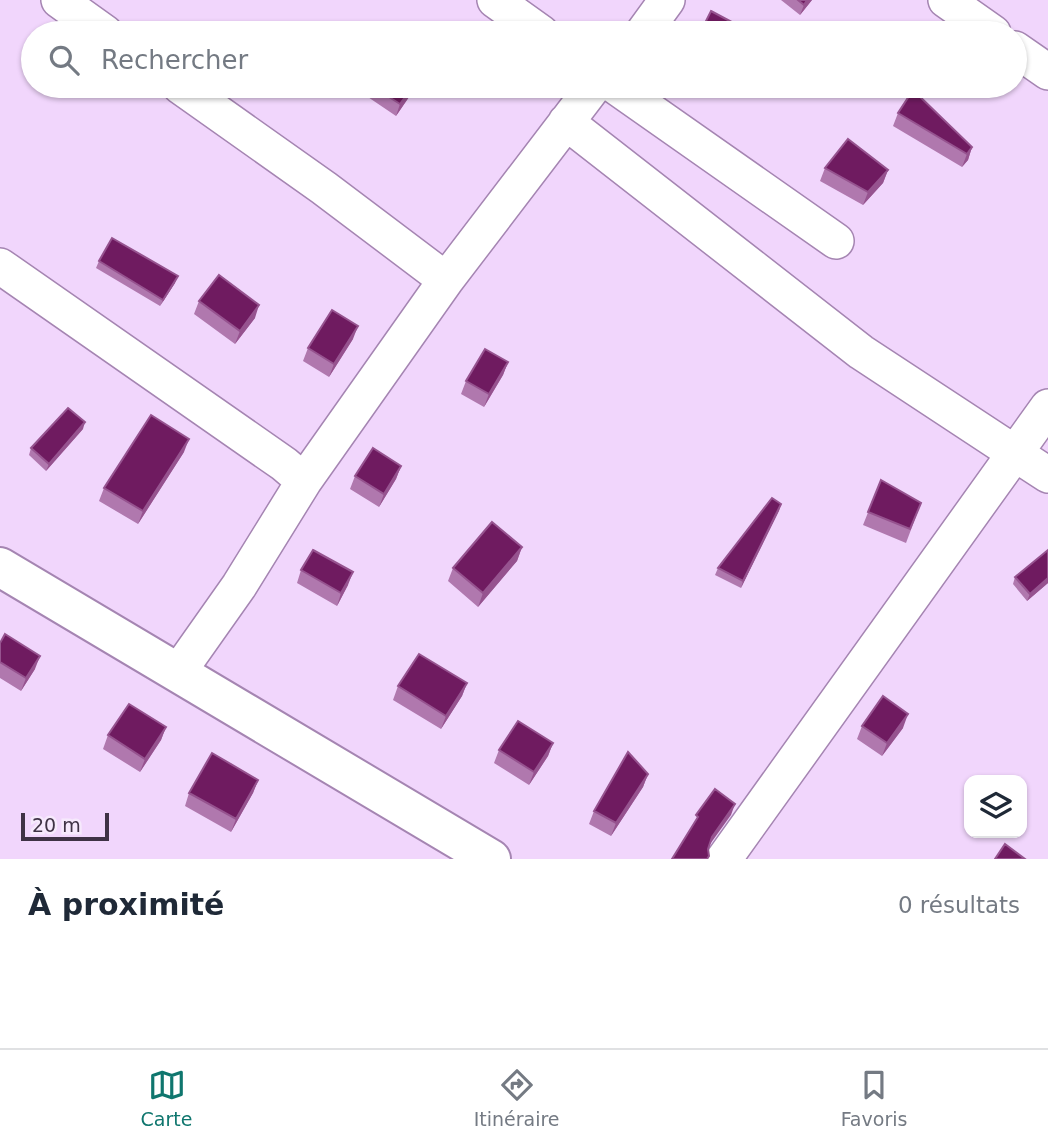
<!DOCTYPE html>
<html lang="fr">
<meta charset="utf-8">
<style>
body{margin:0;font-family:"DejaVu Sans",sans-serif;background:#f2f2f3;color:#1f2937}
.controls{position:absolute;right:21px;bottom:21px;display:grid;overflow:hidden;border-radius:14px;box-shadow:0 2px 5px #0004}
.controls button{width:63px;height:63px;display:grid;place-items:center;padding:0;border:0;border-bottom:2px solid #e0e1e3;background:#fff;color:#1f2937;font:35px sans-serif}
.scale{position:absolute;left:21px;bottom:18px;width:88px;box-sizing:border-box;padding-left:7px;border:4px solid #3f3245;border-top:0;font-size:19px;line-height:24px;white-space:nowrap;color:#3f3245;-webkit-text-stroke:5px #f6e9fc;paint-order:stroke}
.list{margin:0;padding:0;list-style:none}
h2{display:flex;justify-content:space-between;align-items:center;height:91px;margin:0;padding:0 28px;font-size:30px}
h2 small{font-size:23px;font-weight:400;color:#747a83}
.icon{flex:none;width:38px;height:38px;fill:none;stroke:currentColor;stroke-width:2;stroke-linecap:round;stroke-linejoin:round}
.map{position:relative;flex:none;width:1048px;height:859px;overflow:hidden}
.search{position:absolute;background:#fff;box-shadow:0 2px 5px #0004;left:21px;right:21px;top:21px;height:77px;display:flex;align-items:center;gap:18px;box-sizing:border-box;padding:0 24px;border-radius:38px;color:#747a83;font-size:26px}
.sheet{height:189px;background:#fff}
nav{display:flex;justify-content:space-around;align-items:center;box-sizing:border-box;height:98px;border-top:2px solid #e0e1e3;background:#fff;font-size:19px;color:#747a83}
nav a{display:grid;justify-items:center;gap:4px}
nav .on{color:#0f766e}
.map>svg:first-child{display:block}
</style>
<div class="map">
<svg width="1048" height="859" viewBox="0 0 1048 859">
<rect width="100%" height="100%" fill="#f1d6fc"/>
<g fill="none" stroke-linecap="round" stroke-linejoin="round">
<defs>
<path id="minor" d="M59 0 105 33
M495 0 541 33
M946 0 993 33
M643 33 667 0
M1015 49 1048 72
M180 86 324 188 446 280
M615 86 836 241
M566 122 861 352 1048 475
M0 266 284 464 304 481
M179 671 239 586 304 481 446 280 594 86
M724 859 1048 407"/>
<path id="secondary" d="M0 567 491 859"/>
</defs>
<use href="#minor" stroke="#a585b2" stroke-width="38"/>
<use href="#secondary" stroke="#a585b2" stroke-width="42"/>
<use href="#minor" stroke="#fff" stroke-width="35"/>
<use href="#secondary" stroke="#fff" stroke-width="38"/>
</g>
<path fill="#b078ae" d="M781 0H812L800 15Z
M364 86H413L409 97 396 116 362 93Z
M898 113 972 147 968 160 962 167 893 126Z
M825 168 888 170 883 183 863 205 820 181Z
M99 261 175 283 160 306 96 268Z
M199 301 255 318 235 344 194 314Z
M353 339 329 377 303 361 308 348Z
M508 362 503 375 484 407 461 394 466 381Z
M83 429 46 471 29 455 31 448Z
M184 452 138 524 99 501 104 488Z
M401 466 396 479 379 507 350 489 355 476Z
M881 480 921 503 906 543 863 525Z
M781 504 741 588 715 575 718 568Z
M522 547 517 561 478 607 448 581 453 568Z
M1048 550V583L1027 601 1013 584 1015 577Z
M301 570 348 585 337 606 297 583Z
M0 643 35 669 21 691 0 678Z
M467 683 462 696 441 729 393 700 398 686Z
M862 726 903 728 882 756 857 739Z
M166 727 161 740 140 772 103 749 108 735Z
M553 743 548 756 529 785 494 763 499 750Z
M648 774 643 787 611 836 589 824 594 811Z
M258 780 253 793 231 832 185 806 189 793Z"/>
<path fill="#96538f" d="M807 0H812L800 15 804 5Z
M413 86 409 97 396 116 400 104Z
M972 147 968 160 962 167 967 154Z
M888 170 883 183 863 205 868 192Z
M178 276 175 283 160 306 163 300Z
M259 305 255 318 235 344 240 331Z
M358 326 353 339 329 377 334 364Z
M508 362 503 375 484 407 489 394Z
M85 422 83 429 46 471 49 464Z
M189 439 184 452 138 524 143 511Z
M401 466 396 479 379 507 384 494Z
M781 504 779 511 741 588 743 581Z
M522 547 517 561 478 607 483 593Z
M353 572 348 585 337 606 341 593Z
M1048 578V583L1027 601 1030 594Z
M40 656 35 669 21 691 26 678Z
M467 683 462 696 441 729 446 716Z
M908 714 903 728 882 756 887 743Z
M166 727 161 740 140 772 145 759Z
M553 743 548 756 529 785 534 772Z
M648 774 643 787 611 836 616 823Z
M258 780 253 793 231 832 236 819Z
M735 804 731 815 708 847 712 837Z"/>
<path fill="#6f1b60" stroke="#96538f" stroke-width="2" d="M798 0H807L804 5Z
M711 11 743 28 741 33H700Z
M372 86H413L400 104Z
M913 90 972 147 967 154 898 113Z
M848 139 888 170 868 192 825 168Z
M112 238 178 276 163 300 99 261Z
M219 275 259 305 240 331 199 301Z
M332 310 358 326 334 364 308 348Z
M485 349 508 362 489 394 466 381Z
M68 408 85 422 49 464 31 448Z
M151 415 189 439 143 511 104 488Z
M373 448 401 466 384 494 355 476Z
M881 480 921 503 910 529 868 512Z
M772 498 781 504 743 581 718 568Z
M492 522 522 547 483 593 453 568Z
M313 550 353 572 341 593 301 570Z
M1048 550V578L1030 594 1015 577Z
M5 634 40 656 26 678 0 662V643Z
M419 654 467 683 446 716 398 686Z
M883 696 908 714 887 743 862 726Z
M129 704 166 727 145 759 108 735Z
M518 721 553 743 534 772 499 750Z
M628 752 648 774 616 823 594 811Z
M212 753 258 780 236 819 189 793Z
M715 789 735 804 712 837 708 849 709 856 707 859H672L698 817 696 815Z
M1005 844 1025 859H995Z"/>
</svg>
<div class="controls">
<button><svg class="icon" aria-label="layers" viewBox="0 0 24 24"><path d="M12 4l9 5-9 5-9-5zM3 14l9 5 9-5"/></svg></button>
</div>
<div class="scale">20 m</div>
<div class="search"><svg class="icon" aria-label="search" viewBox="0 0 24 24"><circle cx="10" cy="10" r="6"/><path d="M15 15l6 6"/></svg>Rechercher</div>
</div>
<section class="sheet">
<h2>À proximité<small>0 résultats</small></h2>
<ul class="list">
</ul>
</section>
<nav>
<a class="on"><svg class="icon" aria-label="map" viewBox="0 0 24 24"><path d="M3 6l6-2 6 2 6-2v14l-6 2-6-2-6 2zM9 4v14M15 6v14"/></svg>Carte</a>
<a><svg class="icon" aria-label="directions" viewBox="0 0 24 24"><path d="M12 3l9 9-9 9-9-9zM9 14v-3h6M13 9l2 2-2 2"/></svg>Itinéraire</a>
<a><svg class="icon" aria-label="saved" viewBox="0 0 24 24"><path d="M7 4h10v16l-5-4-5 4z"/></svg>Favoris</a>
</nav>
